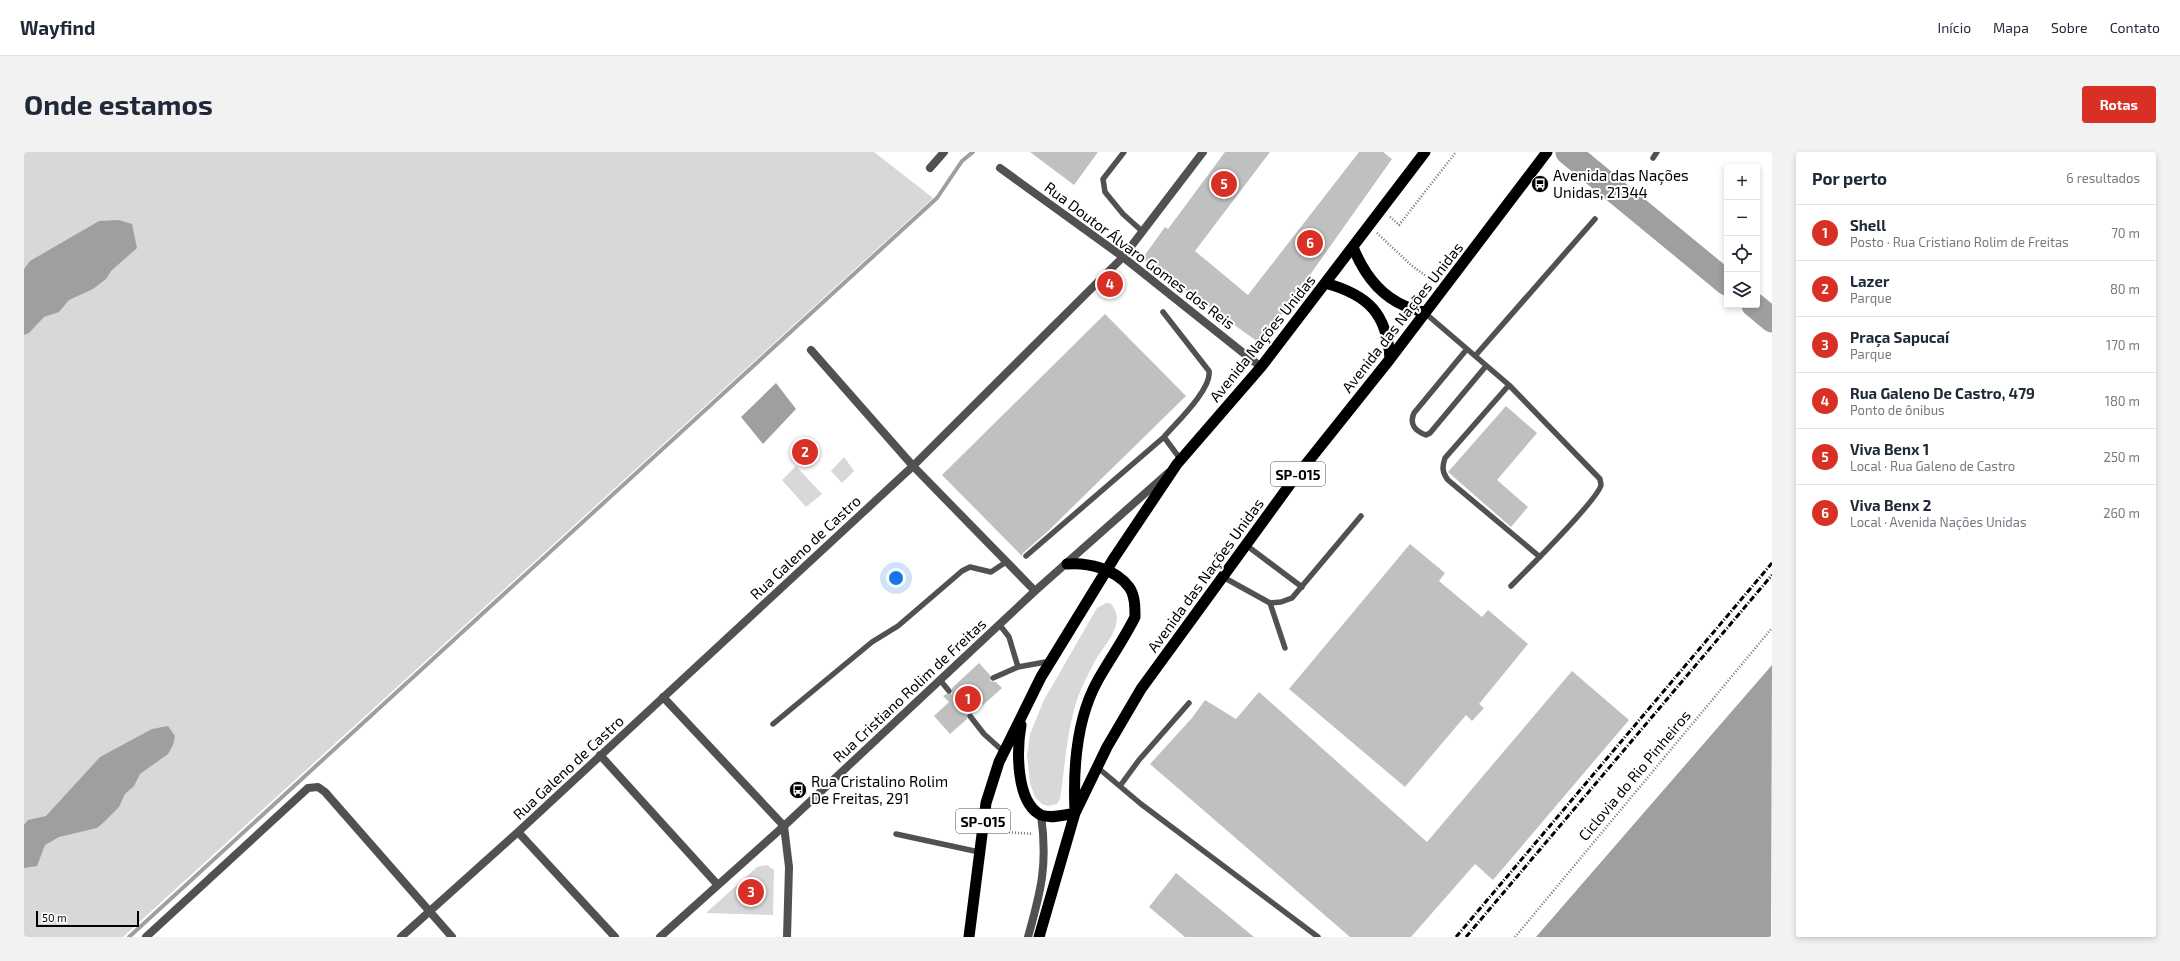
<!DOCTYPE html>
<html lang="pt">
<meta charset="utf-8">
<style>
body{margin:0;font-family:"Exo 2",sans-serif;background:#f2f2f3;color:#1f2937}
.controls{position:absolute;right:12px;top:12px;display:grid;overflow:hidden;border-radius:4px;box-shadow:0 2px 6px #0003}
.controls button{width:36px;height:36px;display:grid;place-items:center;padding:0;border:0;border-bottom:1px solid #e0e1e3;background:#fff;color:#1f2937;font:20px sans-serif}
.scale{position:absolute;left:12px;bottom:10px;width:103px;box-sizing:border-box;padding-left:4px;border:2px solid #000;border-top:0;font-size:11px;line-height:14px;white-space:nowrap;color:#000;-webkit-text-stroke:3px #fff;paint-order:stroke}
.you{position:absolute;left:872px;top:426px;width:14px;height:14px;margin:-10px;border:3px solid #fff;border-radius:50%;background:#1a73e8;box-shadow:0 0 0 6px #1a73e833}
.badge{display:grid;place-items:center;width:26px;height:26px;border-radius:50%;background:#d93025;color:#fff;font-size:13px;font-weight:700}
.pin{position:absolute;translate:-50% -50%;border:2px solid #fff;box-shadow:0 1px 4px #0006}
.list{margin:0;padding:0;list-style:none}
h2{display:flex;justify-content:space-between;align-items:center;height:52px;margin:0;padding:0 16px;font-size:17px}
h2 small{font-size:13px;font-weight:400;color:#747a83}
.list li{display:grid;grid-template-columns:26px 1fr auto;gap:12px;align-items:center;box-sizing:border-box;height:56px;padding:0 16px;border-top:1px solid #e0e1e3}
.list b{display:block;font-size:15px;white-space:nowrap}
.list p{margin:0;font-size:13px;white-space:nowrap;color:#747a83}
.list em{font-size:13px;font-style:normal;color:#747a83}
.icon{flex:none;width:22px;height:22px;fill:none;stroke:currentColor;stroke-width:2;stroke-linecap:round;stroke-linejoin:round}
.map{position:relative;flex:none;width:1748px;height:785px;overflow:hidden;border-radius:4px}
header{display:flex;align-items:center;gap:24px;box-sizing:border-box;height:56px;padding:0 20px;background:#fff;border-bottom:1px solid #e0e1e3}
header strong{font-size:19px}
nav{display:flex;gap:22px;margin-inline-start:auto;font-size:14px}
.intro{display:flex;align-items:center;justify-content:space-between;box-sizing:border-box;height:96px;padding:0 24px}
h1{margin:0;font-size:28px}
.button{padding:10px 18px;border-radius:4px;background:#d93025;color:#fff;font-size:14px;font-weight:700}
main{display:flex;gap:24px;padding:0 24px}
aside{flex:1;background:#fff;border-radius:4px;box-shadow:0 2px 6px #0003}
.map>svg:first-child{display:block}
</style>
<header>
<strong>Wayfind</strong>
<nav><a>Início</a><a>Mapa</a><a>Sobre</a><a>Contato</a></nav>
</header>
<div class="intro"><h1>Onde estamos</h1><a class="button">Rotas</a></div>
<main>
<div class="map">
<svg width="1748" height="785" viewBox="0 0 1748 785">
<rect width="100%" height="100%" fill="#fff"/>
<path fill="#d8d8d8" d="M0 0H850L909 46 99 785H0Z
M820 305 830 319 818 331 807 319Z
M772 314 798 342 782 355 758 328Z
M1082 451H1086C1103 468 1084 489 1074 504 1069 512 1065 520 1061 529 1043 563 1042 609 1036 647L1033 652 1024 654 1018 652 1011 645 1006 631 1003 603 1006 582 1020 548 1073 456Z
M743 713 750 718 749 763 682 761 733 715Z"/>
<path fill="#9f9f9f" d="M95 68 108 72 113 96 87 119 82 127 69 137 45 148 35 160 20 165 5 181 0 183V117L6 109 75 69Z
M752 231 772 257 739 292 717 265Z
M1748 513 1747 785H1512Z
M144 574 151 584 149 593 144 602 116 622 110 634 101 642 95 655 79 671 73 676 35 685 21 693 13 714 0 716V673L4 668 22 664 76 605 128 577Z"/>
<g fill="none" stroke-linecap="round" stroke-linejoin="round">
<path stroke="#9f9f9f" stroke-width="4" d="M105 785 913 46 938 9 949 0"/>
<path stroke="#9f9f9f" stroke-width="25" d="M1544 0 1703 131
M1730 153 1748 168"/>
</g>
<path fill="#c0c0c0" d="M1006 0H1074L1050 33Z
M1201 0H1246L1171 99 1224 143 1335 0H1359L1368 7 1237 192 1118 107 1141 75 1144 77Z
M1081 162 1162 244 1023 380 999 401 998 404 918 323Z
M1482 254 1513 281 1473 328 1504 355 1487 375 1424 320Z
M1386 392 1421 421 1415 429 1458 465 1464 458 1504 492 1455 552 1460 556 1448 569 1442 563 1381 635 1265 537Z
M955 511 966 523V529L972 530 978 536 949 562 943 561V567L926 582 910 564 925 550 919 544 922 542H928V536Z
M1548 519 1605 568 1469 728 1451 712 1387 785H1326L1126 612 1168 566 1181 548 1212 567 1235 540 1403 690Z
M1152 721 1230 785H1161L1125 755Z"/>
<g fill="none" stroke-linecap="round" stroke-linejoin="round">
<path stroke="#737373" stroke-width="2.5" stroke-dasharray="1 2" stroke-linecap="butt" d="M1366 65 1375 73 1432 0
M1353 81 1387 113 1410 130
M970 679 1009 682
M1491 785 1748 476"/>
<path stroke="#515151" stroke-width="5.5" d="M1100 0 1079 27 1081 40 1099 62 1119 80
M1629 6 1633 0
M1139 160 1185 219C1188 237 1152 271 1140 285
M1401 161 1485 233 1576 327C1576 329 1577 331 1577 333 1574 347 1501 420 1487 434
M1443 197 1390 261C1385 272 1391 279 1402 283L1406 281 1462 214
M1451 204 1571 67
M1485 233 1421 306C1418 315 1418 320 1424 328L1516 405
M1222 393 1278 435
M1002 404 1140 285 1157 308
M1199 425 1246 451 1257 450 1268 446 1337 364
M1246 451 1261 496
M975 472 985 485 994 515
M969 526 994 515 1027 509
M916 528 925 539
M946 564 960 582 980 600
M749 572 848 490 874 474 938 419 946 415 967 420 982 410
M1073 615 1117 652 1294 785
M1096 634 1115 608 1165 551
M872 682 955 700"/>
<path stroke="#515151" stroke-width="8" d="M906 16 920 0
M976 16 1099 105 1237 215
M787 198 889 314 1011 439
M639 545 760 674 765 715 763 785
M576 603 693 732
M494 680 591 785
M122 785 284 636 294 635 301 640 428 785
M377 785 494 680 889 314 1099 105 1179 0
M1004 785C1017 739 1024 712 1017 663"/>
<path stroke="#515151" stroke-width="8" d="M636 785 760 674 1011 439 1144 321"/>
<path stroke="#000" stroke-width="11" d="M1329 95C1339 120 1355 143 1381 154 1387 157 1395 158 1401 161
M1301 131C1345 143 1363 162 1366 207
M1043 412C1063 410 1092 417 1105 435 1111 443 1111 455 1111 465 1100 487 1086 507 1074 528 1052 567 1049 615 1051 659
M997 573C993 596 991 650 1017 663 1027 667 1041 663 1051 661
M945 785 962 651 975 610 1017 525 1090 406 1153 312 1237 215 1401 0
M1015 785 1051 661 1083 595 1117 537 1267 331 1366 207 1523 0"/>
<path stroke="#000" stroke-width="3" stroke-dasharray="6 2 1 2" stroke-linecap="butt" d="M1432 785 1748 411
M1442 785 1748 423"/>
</g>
<defs>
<symbol id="bus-disc" viewBox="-11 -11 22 22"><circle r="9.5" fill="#000" stroke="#fff"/><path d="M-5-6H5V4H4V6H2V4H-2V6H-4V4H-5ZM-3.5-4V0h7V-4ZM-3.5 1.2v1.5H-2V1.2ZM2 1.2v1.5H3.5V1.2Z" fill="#fff"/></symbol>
</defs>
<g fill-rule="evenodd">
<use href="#bus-disc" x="1506" y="22" width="20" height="20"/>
<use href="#bus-disc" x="764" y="628" width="20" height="20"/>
</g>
<g text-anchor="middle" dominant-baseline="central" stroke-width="4" stroke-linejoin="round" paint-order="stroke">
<g fill="#fff" stroke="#4c4c4c" stroke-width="1">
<rect x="1247" y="310" width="54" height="24" rx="3"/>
<rect x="932" y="657" width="54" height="24" rx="3"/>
</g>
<g font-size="14" font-weight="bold" fill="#000">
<text x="1274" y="322">SP-015</text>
<text x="959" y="669">SP-015</text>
</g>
<g font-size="15" fill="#000" stroke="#fff" text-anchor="start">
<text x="1529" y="23">Avenida das Nações<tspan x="1529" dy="17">Unidas, 21344</tspan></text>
<text x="787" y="629">Rua Cristalino Rolim<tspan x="787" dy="17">De Freitas, 291</tspan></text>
</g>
<g font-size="15" fill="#000" stroke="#fff">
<text transform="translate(1116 103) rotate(37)">Rua Doutor Álvaro Gomes dos Reis</text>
<text transform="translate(1378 165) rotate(-52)">Avenida das Nações Unidas</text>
<text transform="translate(1238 186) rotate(-51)">Avenida Nações Unidas</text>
<text transform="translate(781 395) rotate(-43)">Rua Galeno de Castro</text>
<text transform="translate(1181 423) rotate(-54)">Avenida das Nações Unidas</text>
<text transform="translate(885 538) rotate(-43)">Rua Cristiano Rolim de Freitas</text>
<text transform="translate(544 615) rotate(-43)">Rua Galeno de Castro</text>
<text transform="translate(1610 623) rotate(-50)">Ciclovia do Rio Pinheiros</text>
</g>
</g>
</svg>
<div class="controls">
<button>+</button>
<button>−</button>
<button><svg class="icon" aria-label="locate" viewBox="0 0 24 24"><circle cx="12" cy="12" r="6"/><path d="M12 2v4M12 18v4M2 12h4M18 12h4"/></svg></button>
<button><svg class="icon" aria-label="layers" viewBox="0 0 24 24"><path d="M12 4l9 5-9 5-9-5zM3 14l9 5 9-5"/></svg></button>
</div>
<div class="scale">50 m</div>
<div class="you"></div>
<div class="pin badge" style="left:944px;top:547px">1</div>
<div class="pin badge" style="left:781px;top:300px">2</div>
<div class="pin badge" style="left:727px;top:740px">3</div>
<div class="pin badge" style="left:1086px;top:132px">4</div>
<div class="pin badge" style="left:1200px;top:32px">5</div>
<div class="pin badge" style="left:1286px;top:91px">6</div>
</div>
<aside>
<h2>Por perto<small>6 resultados</small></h2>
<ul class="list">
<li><span class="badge">1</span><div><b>Shell</b><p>Posto · Rua Cristiano Rolim de Freitas</p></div><em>70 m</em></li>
<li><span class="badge">2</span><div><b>Lazer</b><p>Parque</p></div><em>80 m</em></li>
<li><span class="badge">3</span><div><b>Praça Sapucaí</b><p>Parque</p></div><em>170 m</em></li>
<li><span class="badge">4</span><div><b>Rua Galeno De Castro, 479</b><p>Ponto de ônibus</p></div><em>180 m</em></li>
<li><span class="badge">5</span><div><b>Viva Benx 1</b><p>Local · Rua Galeno de Castro</p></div><em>250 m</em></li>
<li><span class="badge">6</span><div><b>Viva Benx 2</b><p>Local · Avenida Nações Unidas</p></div><em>260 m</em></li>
</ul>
</aside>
</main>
